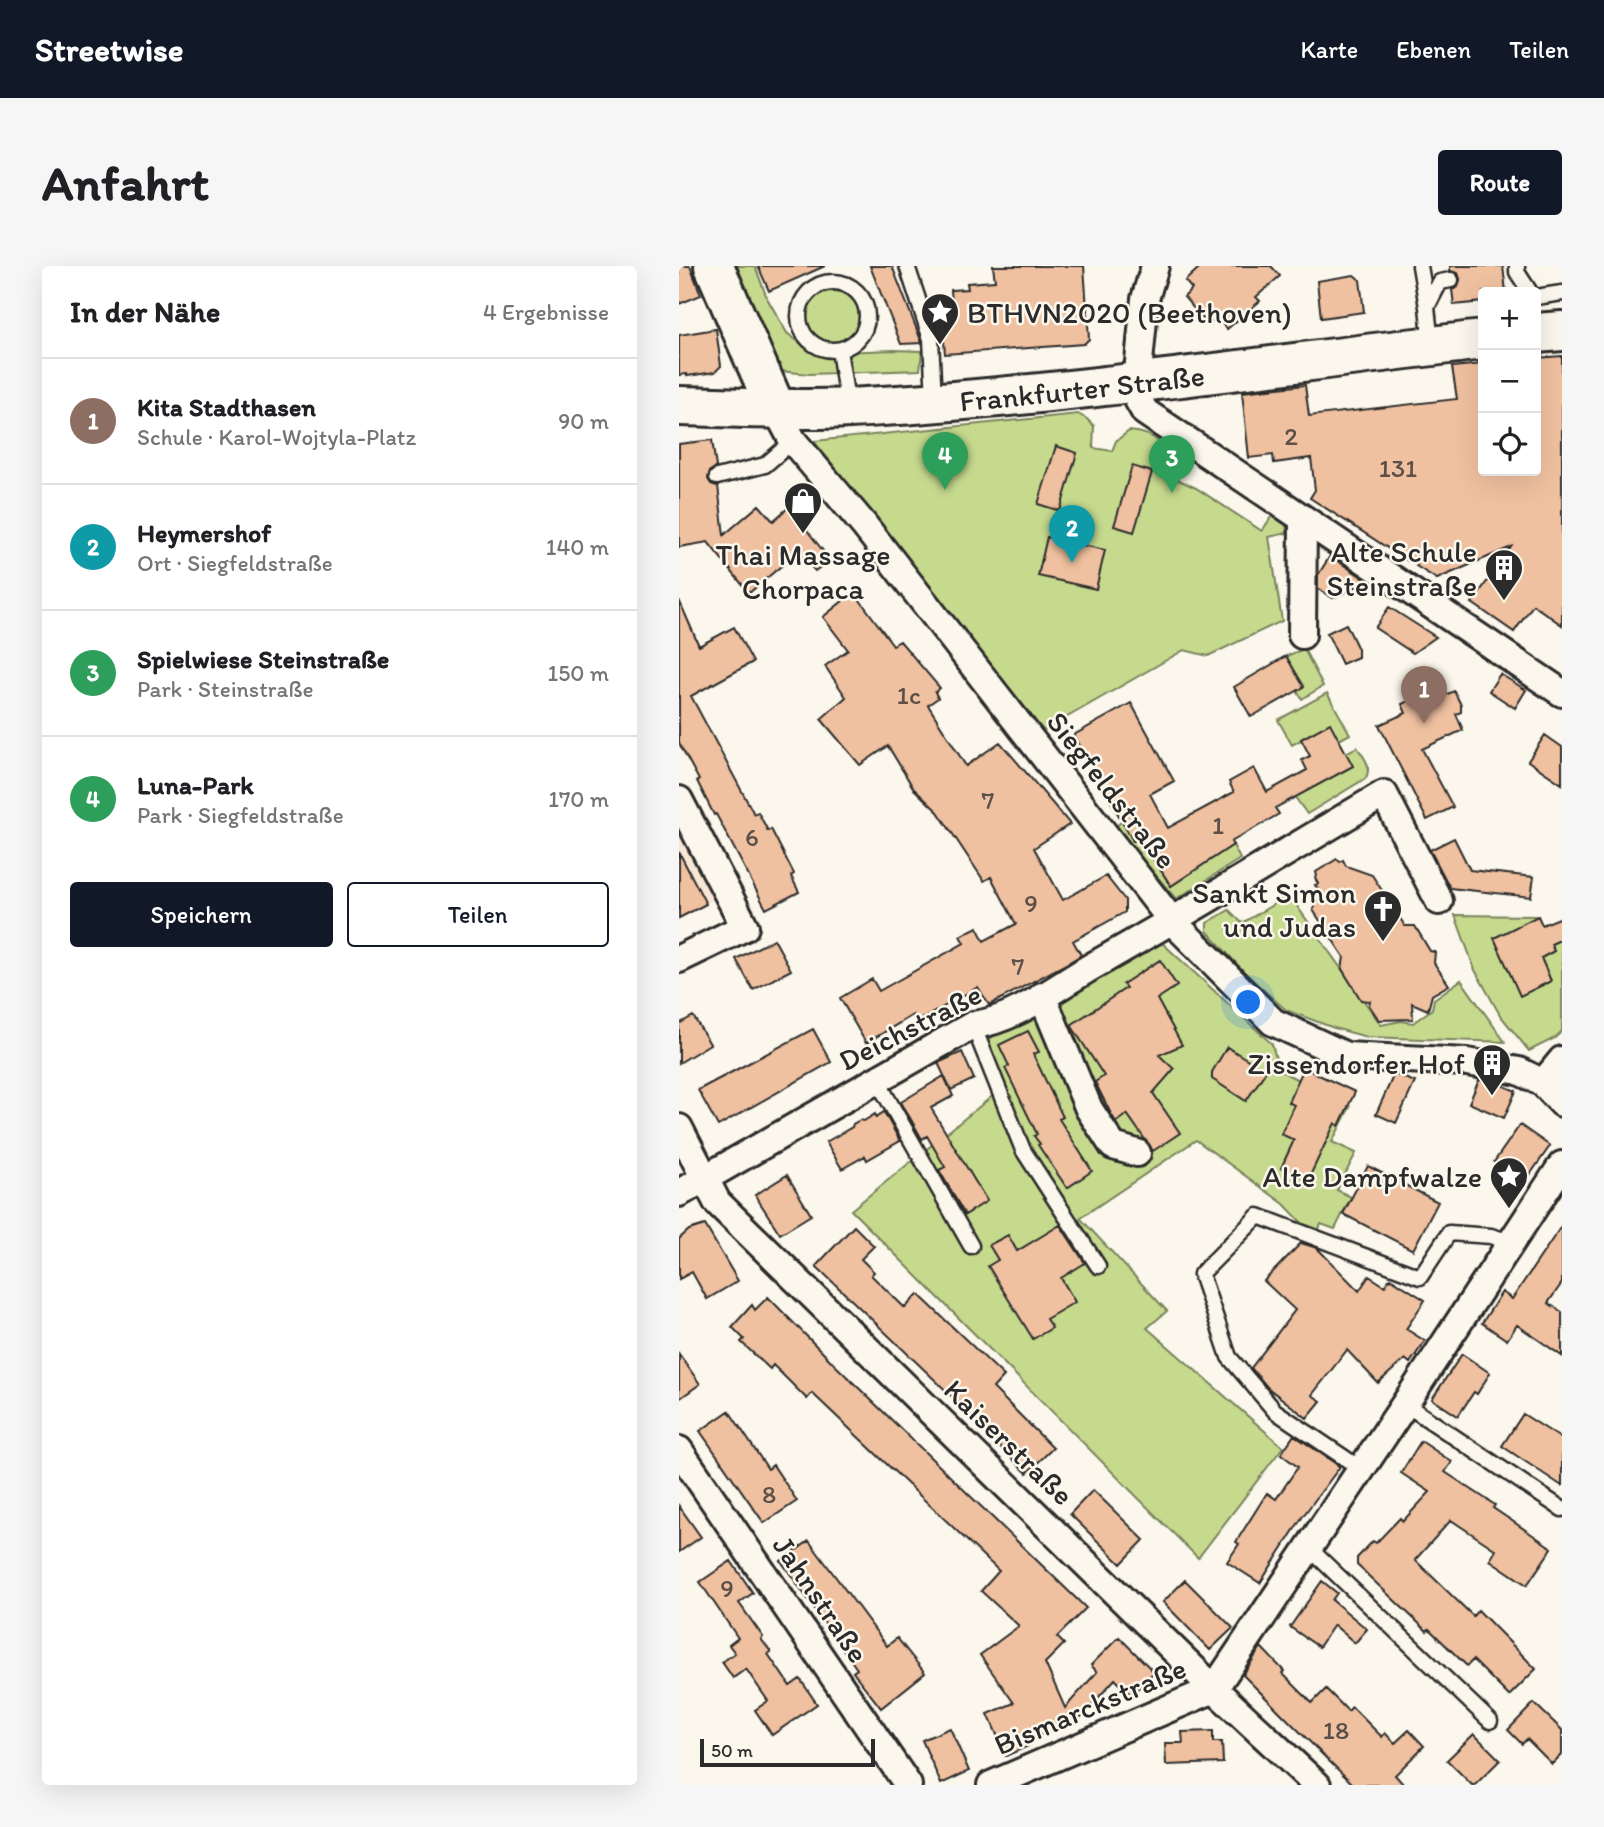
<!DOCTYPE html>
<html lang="de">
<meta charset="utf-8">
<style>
body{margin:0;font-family:Itim,sans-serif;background:#f6f6f6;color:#202124}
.controls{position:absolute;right:21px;top:21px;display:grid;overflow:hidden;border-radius:7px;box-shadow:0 7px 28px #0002}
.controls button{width:63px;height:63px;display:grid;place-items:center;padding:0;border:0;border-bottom:2px solid #e0e0e0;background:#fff;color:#202124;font:35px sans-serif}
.scale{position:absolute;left:21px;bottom:18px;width:175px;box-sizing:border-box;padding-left:7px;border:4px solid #2b2b2b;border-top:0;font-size:19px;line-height:24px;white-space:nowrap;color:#2b2b2b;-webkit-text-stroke:5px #fbf7ec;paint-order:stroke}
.you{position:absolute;left:570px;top:737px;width:24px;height:24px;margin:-18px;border:5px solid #fff;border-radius:50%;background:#1a73e8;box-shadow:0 0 0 10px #1a73e833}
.badge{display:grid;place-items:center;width:46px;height:46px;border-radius:50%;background:#111827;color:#fff;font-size:23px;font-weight:700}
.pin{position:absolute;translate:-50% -58px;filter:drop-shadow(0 2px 4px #0008)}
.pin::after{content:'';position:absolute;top:37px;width:24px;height:21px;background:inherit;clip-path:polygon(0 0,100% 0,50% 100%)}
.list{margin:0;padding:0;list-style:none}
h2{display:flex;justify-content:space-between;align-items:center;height:91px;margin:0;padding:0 28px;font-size:30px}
h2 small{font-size:23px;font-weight:400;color:#757577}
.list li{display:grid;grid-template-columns:46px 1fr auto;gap:21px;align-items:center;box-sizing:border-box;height:126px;padding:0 28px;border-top:2px solid #e0e0e0}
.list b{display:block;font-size:26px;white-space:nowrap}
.list p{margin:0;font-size:23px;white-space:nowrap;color:#757577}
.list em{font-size:23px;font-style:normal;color:#757577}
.actions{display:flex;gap:14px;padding:21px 28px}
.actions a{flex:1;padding:16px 0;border:2px solid #111827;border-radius:7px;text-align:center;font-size:24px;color:#111827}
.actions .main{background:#111827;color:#fff}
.icon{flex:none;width:38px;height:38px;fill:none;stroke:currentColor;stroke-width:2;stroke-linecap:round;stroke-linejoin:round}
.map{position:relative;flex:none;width:883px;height:1519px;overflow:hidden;border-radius:7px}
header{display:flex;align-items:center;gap:42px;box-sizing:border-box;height:98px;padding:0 35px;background:#111827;color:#fff}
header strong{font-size:33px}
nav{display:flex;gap:38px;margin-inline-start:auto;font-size:24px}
.intro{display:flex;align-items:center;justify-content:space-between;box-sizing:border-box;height:168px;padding:0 42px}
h1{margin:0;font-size:49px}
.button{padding:18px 32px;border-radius:7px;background:#111827;color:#fff;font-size:24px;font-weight:700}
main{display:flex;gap:42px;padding:0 42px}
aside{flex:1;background:#fff;border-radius:7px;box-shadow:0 7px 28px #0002}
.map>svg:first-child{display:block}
</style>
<header>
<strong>Streetwise</strong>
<nav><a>Karte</a><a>Ebenen</a><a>Teilen</a></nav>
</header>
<div class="intro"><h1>Anfahrt</h1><a class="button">Route</a></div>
<main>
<aside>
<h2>In der Nähe<small>4 Ergebnisse</small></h2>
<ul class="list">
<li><span class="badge" style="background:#8d6e63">1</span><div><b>Kita Stadthasen</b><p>Schule · Karol-Wojtyla-Platz</p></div><em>90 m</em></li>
<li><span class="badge" style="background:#0f9aa8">2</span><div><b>Heymershof</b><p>Ort · Siegfeldstraße</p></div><em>140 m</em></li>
<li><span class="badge" style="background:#2e9e5b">3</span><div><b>Spielwiese Steinstraße</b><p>Park · Steinstraße</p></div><em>150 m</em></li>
<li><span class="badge" style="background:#2e9e5b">4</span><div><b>Luna-Park</b><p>Park · Siegfeldstraße</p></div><em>170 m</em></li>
</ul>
<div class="actions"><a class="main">Speichern</a><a>Teilen</a></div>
</aside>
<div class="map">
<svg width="883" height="1519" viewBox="0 0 883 1519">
<rect width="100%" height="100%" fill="#fbf7ec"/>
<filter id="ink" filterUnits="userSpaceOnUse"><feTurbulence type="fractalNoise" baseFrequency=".0143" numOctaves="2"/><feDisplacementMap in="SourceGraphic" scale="14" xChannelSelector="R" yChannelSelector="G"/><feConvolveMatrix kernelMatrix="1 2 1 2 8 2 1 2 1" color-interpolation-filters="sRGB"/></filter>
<g filter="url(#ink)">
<path fill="#f8e7d5" d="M0 562 37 632 0 652Z"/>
<path fill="#c6da8e" stroke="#78825c" stroke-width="2" d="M57 0H76L88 32 108 67 134 87 214 84 243 85 241 104 130 108 101 105Z
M128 51a26 26 0 1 1 52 0a26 26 0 1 1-52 0Z
M399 148 408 153 415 160 414 182 433 185 437 175 450 165C476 167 494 180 487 208L517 222 583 265 594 248 607 258 608 267 590 271 603 355 529 390 505 384 364 465 135 175Z
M625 383 644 420 623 433 618 425 625 420 607 390Z
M648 427 671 468 660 474 667 487 678 481C685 492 693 499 687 512L628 548 616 531 673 500 651 458 613 479 599 454Z
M443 555 454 575 461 572 492 620 554 579 561 593 497 633 436 561Z
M602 634 615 636 702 759 722 755 734 757 753 743 755 733 782 714 826 776 688 771 655 762 607 744 565 706 528 665V657L550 644 563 657Z
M776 649 859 650 815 672 841 729 872 715 862 692 875 685 872 678 883 673V765L876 772 850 785 821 749 796 704Z
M481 675 593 778 600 804 671 841 653 876 677 887 658 924 672 931 656 963 642 958 639 965 625 959 605 938 517 874 401 952 488 1045 468 1062 604 1181 519 1292 172 944 316 828 298 780Z"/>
<path fill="#f0c1a0" stroke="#2b2b2b" stroke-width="2" d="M0 0H11L22 29 0 38Z
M79 0H146L90 25Z
M191 0H213L243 77 222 78Z
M314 0H405L410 73 405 78 266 88 265 75 262 76 256 54 274 52 272 24 289 23 288 17 316 15Z
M522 0H592L601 10 577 31 581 35 548 63 538 51 529 59 505 31 513 23 506 15Z
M771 0H824L827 26H804V36L775 39 773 24 779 21 781 13 779 7 771 5Z
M675 9 681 14 685 46 642 52 638 15Z
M37 63 42 100 36 106 8 110V108L0 109V69Z
M883 90V359L854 339 835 366 793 337 832 281 758 313 737 300 746 286 729 295 631 232 636 224 632 192 595 197 594 189 570 192 563 126 626 119 630 150 778 133 773 101 804 98V205H857V92Z
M33 174 37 201 31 205 29 213 32 218 39 220 45 269 80 239 94 255 110 241 151 294 136 305 119 286 70 327 29 276 0 281V178Z
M377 180 398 187 381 245 359 238Z
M453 200 473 206 455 266 435 260Z
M368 271 426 284 417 323 359 310Z
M651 290 689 315 654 332 639 323V309Z
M175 326 214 379 221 375 261 422 256 426 259 432 249 439 287 500 321 476 391 558 355 582 384 634 427 610 446 634V646L394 675 402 689 389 697 310 739 299 721 238 756 234 749 187 777 161 732 193 713 200 725 285 677 281 670 298 661 305 675 337 658 312 611 305 615 259 546 235 523 209 480 181 499 142 453 167 431 146 400 169 384 144 351Z
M0 334 20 380 55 361 74 396 12 430 75 548 79 546 89 565 92 563 115 608 112 610 120 626 87 643 37 548 35 549 18 515 20 514 0 477Z
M710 341 757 371 734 387 696 362Z
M667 358 679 383V391L663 398 648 367Z
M607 390 625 421 572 451 555 421Z
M821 408 847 424 836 442 810 425Z
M775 425 782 439V446L777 448 784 464 743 483 774 541 748 554 700 459 727 447 723 438 745 428 749 437Z
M452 437 495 515 471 528 489 562 555 526 550 516 575 502 588 526 628 504 623 494 631 490 622 473 651 457 674 500 596 542 600 548 552 576 554 579 492 620 461 572 454 575 395 469Z
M866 469 883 481V518L849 495Z
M775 572 791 604 855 611 852 631 771 622 751 584Z
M0 586 27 638 0 652Z
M658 593 661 596 664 594 667 600 693 609 726 660H736L751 685 756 686 755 697 770 719 753 729 749 744 733 737 734 753 700 754 690 739 691 735 682 734 663 703 665 691 634 644 642 628 636 619 639 618 636 612 638 610 637 606Z
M859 650 863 659 883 651V673L872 678 875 685 862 692 872 715 841 730 815 672Z
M95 673 112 704 74 724 57 693Z
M481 694 498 720 478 733 503 779 480 789 495 803 474 827 501 867 474 885 448 848 437 856 432 848 416 816 425 810 392 759 447 722 444 718Z
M14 750 31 778 0 797V758Z
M134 763 152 796 39 860 19 824Z
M349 765 360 786 354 788 384 851 380 853 413 905 388 922 359 879 361 878 355 870 358 868 326 802 330 800 320 779Z
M548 781 587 805 567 835 533 813V806Z
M283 786 295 813 272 824 259 797Z
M625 802 676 826 660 860 656 857 629 914 602 902 615 874 602 868 615 839 609 836Z
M715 808 736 816 717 857 697 848Z
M265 810 274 830 252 842 308 935 286 949 260 904 266 901 248 870 243 873 222 836Z
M800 814 818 817 837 825 825 852 790 837Z
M205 846 221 875 188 894 186 890 163 903 147 876 173 861 174 858 181 854 185 855 196 848 197 851Z
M841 859 871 880 845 917 815 896Z
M689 900 759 936 734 984 664 948Z
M108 909 132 949 101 968 76 929Z
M26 959 59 1015 28 1033 13 1006 0 1013V973L10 964Z
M381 959 406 997 382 1012 396 1036 367 1053 373 1062 354 1073 309 1000 319 994 310 979 329 969 338 985Z
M883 959V1017L869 1037 883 1046V1090L838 1059 828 1074 803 1057 823 1026 833 1033Z
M175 960 195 980 182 993 195 1006 192 1009 226 1042 239 1028 325 1110 314 1122 374 1182 348 1207 304 1164 306 1162 137 1000Z
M622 977 638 982 680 1025 690 1010 706 1020 711 1012 746 1034 727 1063 746 1075 731 1097 726 1093 699 1117 668 1084 633 1129 642 1135 628 1152 589 1122 572 1102 616 1044 585 1015Z
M89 1031 158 1101 407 1342 378 1371 385 1378 366 1397 386 1442 418 1406 412 1399 440 1371 475 1406 452 1429 436 1413 402 1451 347 1475 349 1480 327 1490 309 1448 335 1437 301 1389 340 1360 302 1325 320 1305 133 1127 128 1133 94 1099 91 1103 62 1076 65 1073 53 1061 73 1039 76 1044Z
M0 1088 21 1118 0 1133Z
M783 1088 811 1107 798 1128 795 1126 779 1150 753 1133Z
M50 1145 89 1203 94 1199 118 1235 85 1257 21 1165Z
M844 1148 883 1173V1220L823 1180Z
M615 1169 660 1200V1202L624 1250 581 1317 548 1296 560 1278 557 1276 588 1227 597 1233 619 1201 602 1188Z
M742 1175 773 1196 766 1206 816 1239 814 1242 873 1282 848 1319 811 1294 817 1284 772 1254 736 1294 794 1350 799 1344 857 1403 830 1430 794 1394 788 1400 750 1363 748 1365 678 1299V1292L694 1275 697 1277 721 1252 724 1255 751 1226 722 1207Z
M414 1224 465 1274 442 1298 391 1248Z
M0 1240 22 1271 0 1286Z
M130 1275 208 1380 218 1372 246 1407 202 1442 174 1406 178 1403 102 1295Z
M52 1295 74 1327 60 1337 84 1371 82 1373 92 1386 89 1388 111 1420 121 1413 138 1438 93 1469 76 1444 89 1435 67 1403 54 1412 43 1396 56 1387 50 1379 59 1372 21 1316Z
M506 1314 554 1362 531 1384 484 1336Z
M643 1315 658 1327 653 1334 688 1363 676 1377 655 1359 640 1381 611 1361Z
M582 1381 605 1405 603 1407 633 1437 647 1423 669 1445 673 1441 703 1471 706 1467 716 1477 730 1464 745 1480 716 1509 725 1519H675L648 1493 564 1409Z
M855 1437 883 1464V1488L873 1498 848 1473 843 1478 829 1464Z
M271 1462 290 1505 262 1518 243 1474Z
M534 1465V1476H543L544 1497 487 1499 486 1477H504L503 1466Z
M795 1468 821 1494 796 1519H793L768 1494Z"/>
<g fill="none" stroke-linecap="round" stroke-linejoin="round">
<defs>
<path id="lane" d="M228 0 252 73 255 134
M741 0 748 41
M838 0V6L851 26
M120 50a34 34 0 1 1 68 0a34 34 0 1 1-68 0Z
M857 31 883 27
M752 78 748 41 761 16 772 14
M160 84 169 141
M38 211 86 199 114 175
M294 759 344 884 419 1000
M198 814 292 980
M726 1138 883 1243
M682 1203 596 1145 550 1091 522 1008 579 950 741 1011 770 967 812 970 832 976
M630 1282 811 1455"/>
<path id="street" d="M476 0 466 33 458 117V132L466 146 883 427
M97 143 114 175 185 259 493 655 594 756 667 790 788 796 840 805 864 817 883 837
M623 369 624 253
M0 534 66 661 0 693
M363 730 410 843 434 880 458 887
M864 817 883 794
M0 862 38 936 535 1423 638 1519
M0 927 294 759C334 755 378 721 412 701 511 645 607 586 705 528L760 635
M0 1184 229 1519
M312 1519 535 1423 726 1138 883 899"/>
<g id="secondary">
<path d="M35 0 97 143"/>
<path d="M857 67 883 65"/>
<path id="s1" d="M0 140C57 141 114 145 170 142 383 131 593 98 804 74"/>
</g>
</defs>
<use href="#lane" stroke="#2b2b2b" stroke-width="19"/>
<use href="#street" stroke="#2b2b2b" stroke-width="32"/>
<use href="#secondary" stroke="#2b2b2b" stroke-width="44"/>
<use href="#lane" stroke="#fbf7ec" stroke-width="14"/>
<use href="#street" stroke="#fbf7ec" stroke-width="26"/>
<use href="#secondary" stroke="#fbf7ec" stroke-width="38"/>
</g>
</g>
<defs>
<symbol id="sight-pin" viewBox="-11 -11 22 30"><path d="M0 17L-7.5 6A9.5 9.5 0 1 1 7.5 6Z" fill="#2b2b2b" stroke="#fbf7ec"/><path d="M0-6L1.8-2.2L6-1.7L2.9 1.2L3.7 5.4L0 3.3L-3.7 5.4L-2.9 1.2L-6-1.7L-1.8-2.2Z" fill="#fff"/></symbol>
<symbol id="shop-pin" viewBox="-11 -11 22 30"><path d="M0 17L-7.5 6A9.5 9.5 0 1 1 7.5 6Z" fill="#2b2b2b" stroke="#fbf7ec"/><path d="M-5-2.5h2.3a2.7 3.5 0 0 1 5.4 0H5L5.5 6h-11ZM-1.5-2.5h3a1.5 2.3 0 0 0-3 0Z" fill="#fff"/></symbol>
<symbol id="building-pin" viewBox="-11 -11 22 30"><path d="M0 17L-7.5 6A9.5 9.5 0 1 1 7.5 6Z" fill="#2b2b2b" stroke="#fbf7ec"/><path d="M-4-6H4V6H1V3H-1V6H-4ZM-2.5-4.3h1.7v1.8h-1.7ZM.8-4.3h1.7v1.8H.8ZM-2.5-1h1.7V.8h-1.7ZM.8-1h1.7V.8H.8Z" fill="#fff"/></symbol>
<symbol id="church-pin" viewBox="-11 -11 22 30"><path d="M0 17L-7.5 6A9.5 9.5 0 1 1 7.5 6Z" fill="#2b2b2b" stroke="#fbf7ec"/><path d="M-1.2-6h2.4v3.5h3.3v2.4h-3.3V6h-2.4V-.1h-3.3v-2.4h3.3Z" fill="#fff"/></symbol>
</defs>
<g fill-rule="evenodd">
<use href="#sight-pin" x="239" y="24" width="44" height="60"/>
<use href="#shop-pin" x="102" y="213" width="44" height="60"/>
<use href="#building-pin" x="803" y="280" width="44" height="60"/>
<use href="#church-pin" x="682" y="621" width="44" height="60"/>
<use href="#building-pin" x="791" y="775" width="44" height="60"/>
<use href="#sight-pin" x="808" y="888" width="44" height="60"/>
</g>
<g text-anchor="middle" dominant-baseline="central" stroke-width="5" stroke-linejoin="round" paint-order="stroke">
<g font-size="26" fill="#5c5048">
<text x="612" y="170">2</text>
<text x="719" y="202">131</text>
<text x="230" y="429">1c</text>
<text x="309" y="534">7</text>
<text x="539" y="559">1</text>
<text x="73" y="571">6</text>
<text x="352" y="637">9</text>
<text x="339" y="700">7</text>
<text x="90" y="1228">8</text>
<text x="48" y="1322">9</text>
<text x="657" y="1464">18</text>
</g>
<g font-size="30" fill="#2b2b2b" stroke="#fbf7ec" text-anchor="end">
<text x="288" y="46" text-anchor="start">BTHVN2020 (Beethoven)</text>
<text x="798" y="285">Alte Schule<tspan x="798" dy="34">Steinstraße</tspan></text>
<text x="124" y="288" text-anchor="middle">Thai Massage<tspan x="124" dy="34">Chorpaca</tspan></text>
<text x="677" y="626">Sankt Simon<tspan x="677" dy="34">und Judas</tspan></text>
<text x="786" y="797">Zissendorfer Hof</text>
<text x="803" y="910">Alte Dampfwalze</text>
</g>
<g font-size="30" fill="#2b2b2b" stroke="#fbf7ec">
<text stroke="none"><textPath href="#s1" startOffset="404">Frankfurter Straße</textPath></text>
<text transform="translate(433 524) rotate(52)">Siegfeldstraße</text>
<text transform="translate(231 761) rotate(-27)">Deichstraße</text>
<text transform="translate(330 1176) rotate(44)">Kaiserstraße</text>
<text transform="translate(142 1333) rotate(56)">Jahnstraße</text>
<text transform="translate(411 1440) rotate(-23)">Bismarckstraße</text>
</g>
</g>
</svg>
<div class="controls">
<button>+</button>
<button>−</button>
<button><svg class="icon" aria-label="locate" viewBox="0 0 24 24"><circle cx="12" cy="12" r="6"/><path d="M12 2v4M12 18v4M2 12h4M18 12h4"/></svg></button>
</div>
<div class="scale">50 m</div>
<div class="you"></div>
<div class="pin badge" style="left:745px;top:458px;background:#8d6e63">1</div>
<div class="pin badge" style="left:393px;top:297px;background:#0f9aa8">2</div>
<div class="pin badge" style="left:493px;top:227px;background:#2e9e5b">3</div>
<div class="pin badge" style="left:266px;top:224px;background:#2e9e5b">4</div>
</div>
</main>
